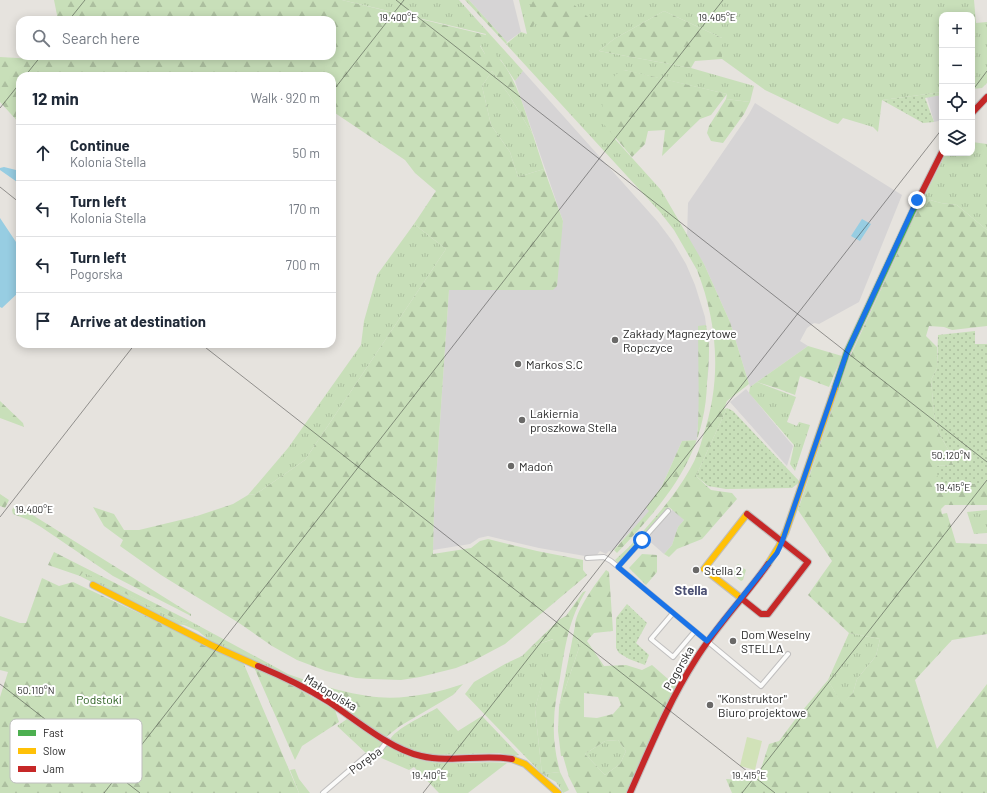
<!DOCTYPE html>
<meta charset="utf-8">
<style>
body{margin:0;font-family:Barlow,sans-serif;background:#f6f6f7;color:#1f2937}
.controls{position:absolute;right:12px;top:12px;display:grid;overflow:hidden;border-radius:8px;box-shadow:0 2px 10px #0003}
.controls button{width:36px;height:36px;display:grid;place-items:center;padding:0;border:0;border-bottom:1px solid #e0e1e3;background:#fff;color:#1f2937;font:20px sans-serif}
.stop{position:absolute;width:12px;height:12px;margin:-9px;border:3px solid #1a73e8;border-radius:50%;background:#fff}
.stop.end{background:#1a73e8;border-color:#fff;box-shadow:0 1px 4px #0008}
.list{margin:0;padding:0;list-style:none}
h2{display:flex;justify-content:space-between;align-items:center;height:52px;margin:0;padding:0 16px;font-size:17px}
h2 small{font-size:13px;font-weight:400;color:#747a83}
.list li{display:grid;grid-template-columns:26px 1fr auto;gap:12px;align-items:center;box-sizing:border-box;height:56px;padding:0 16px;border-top:1px solid #e0e1e3}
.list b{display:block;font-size:15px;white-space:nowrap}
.list p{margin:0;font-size:13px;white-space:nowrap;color:#747a83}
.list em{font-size:13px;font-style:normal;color:#747a83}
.icon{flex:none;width:22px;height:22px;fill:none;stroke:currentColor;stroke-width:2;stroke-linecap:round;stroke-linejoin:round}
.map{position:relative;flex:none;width:987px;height:793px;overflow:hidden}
.search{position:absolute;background:#fff;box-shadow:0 2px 10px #0003;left:16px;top:16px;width:320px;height:44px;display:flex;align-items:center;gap:10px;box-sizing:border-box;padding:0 14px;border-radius:12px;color:#747a83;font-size:15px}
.panel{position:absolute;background:#fff;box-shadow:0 2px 10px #0003;left:16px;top:72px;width:320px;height:276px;border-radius:12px}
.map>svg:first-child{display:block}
</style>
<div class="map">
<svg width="987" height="793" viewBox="0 0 987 793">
<defs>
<pattern id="grass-tufts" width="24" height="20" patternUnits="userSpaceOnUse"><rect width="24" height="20" fill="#c8dfb9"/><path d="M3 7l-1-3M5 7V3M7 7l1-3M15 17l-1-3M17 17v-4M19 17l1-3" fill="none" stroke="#acbf9f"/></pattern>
<pattern id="forest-firs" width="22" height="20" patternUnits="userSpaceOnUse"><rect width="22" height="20" fill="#c8dfb9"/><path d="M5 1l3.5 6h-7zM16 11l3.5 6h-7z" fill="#acbf9f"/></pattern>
<pattern id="garden-dots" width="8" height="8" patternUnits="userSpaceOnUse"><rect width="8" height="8" fill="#c8dfb9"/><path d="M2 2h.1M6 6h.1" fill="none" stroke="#acbf9f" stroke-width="1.8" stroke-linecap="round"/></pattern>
</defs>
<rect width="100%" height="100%" fill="#e6e3de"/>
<path fill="#d6d4d5" d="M469 0H513L521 32 507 42Z
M523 71 658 222 673 242 686 264 695 285 705 317 709 348V365L707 382 699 407 697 440 682 441 662 486 646 508 650 511 611 552 609 551 606 554 600 551 596 556H585L539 548 488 536 479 538 470 544 433 550 434 509 449 290H553L563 221 515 81Z
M942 95V120L934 122 927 97Z
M755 103 902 195 859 302 819 324 814 323 807 328 800 341 808 346 750 387 730 322 704 264 687 238 688 203 749 114Z
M746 389 793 446 787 466 730 402Z
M673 509 684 520 678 527 672 545 664 554 647 539Z"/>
<path fill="url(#grass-tufts)" d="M342 0H459L523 71 515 81 501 60 485 54 480 45 486 34Z
M519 0H974L976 23 987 22V83L982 88 972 89V15H942V92L882 100 878 132 873 127 843 118 838 124 832 122 765 90 722 59V38L664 11 614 39 599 51 691 68 754 86 750 102 726 99 727 94 624 70 615 139 661 190 704 264 697 270 674 230 660 212 506 44 521 32 527 34Z
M492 71 509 95 533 135 544 169 518 177 510 152 491 125 482 86Z
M972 142 987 144V230L957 205 941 203 930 200 917 211 946 153H972Z
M414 224 446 249 305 460 256 494 248 495 288 448 361 345 364 321 377 275Z
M757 382 796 397 787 422 797 426 799 422 810 425 795 471 790 464 794 445 749 393 750 387Z
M987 510V533L974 534 967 512Z
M630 546 632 548 618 563 615 560Z
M738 564 746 570 743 580 741 581 731 573Z
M82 571 185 624 190 621 288 674 305 680 302 684 285 674 214 644 198 631 184 625 174 624 80 576Z
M575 626 577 638 580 645 559 707Z
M849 633 880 639 876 656 857 679 853 693 842 705 828 680Z
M554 639 535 709 542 774 560 772 569 790 563 793 556 782 542 774 465 694 474 682 505 664 522 656 532 646Z
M437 708 458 731 482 716 519 755 514 756 499 753 431 755 407 749 390 740C393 730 427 714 437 708Z
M347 719 383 740 384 743 375 753 369 754 366 753 337 726Z
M618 740 626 751 620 764 605 775 585 754 605 741Z
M389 745C398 749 406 756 417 759 442 767 479 760 507 763L468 793H439L414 767 409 770 379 757 386 746Z
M295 769 299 779 310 793H299L290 770Z"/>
<path fill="url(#forest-firs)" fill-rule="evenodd" d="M54 0H342L486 35 480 46 485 54 493 52C516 74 523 106 533 135L509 95 492 71 482 86 491 125 510 152 518 177 544 169 563 221 557 286 553 290H449L434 509 433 554 471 548 480 541 488 539 537 551 583 560V570L587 575 505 644 473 661 456 668 420 677 401 680 371 679 356 678 326 671 297 660 272 646 239 623 161 575 120 546 123 540 104 526 93 507 114 514 124 530H139L197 516 233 504 248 495 256 494 305 460 446 249 414 224 436 191 415 173 405 160 332 111V76H20V124L0 102V57L53 60 54 56H332V20H58Z
M465 0H469L507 42 506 44Z
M533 1 571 2 596 24 575 38 561 37 550 33 536 21 531 29C525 18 527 12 533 1Z
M664 11 722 38V59L695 61 691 68 599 51 614 39Z
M624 70 634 72 727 94 711 115 700 119 662 156 665 130 648 131 645 144 632 157 601 121 603 98 615 75Z
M726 99 750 102 744 114 723 143 711 141 707 133 709 126Z
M930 200 941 203 957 205 987 230V326L952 330 944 327 929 326 926 336 937 347V368L931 380 933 403 935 421 941 437 952 456 953 465 936 466 961 486 987 481V505H945L941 509 942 514 947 513 956 543 987 544V634L952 640 915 680 937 749 987 684V793H732L726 779 757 781 769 744 779 741 797 717 828 680 842 704 853 693 857 679 876 656 880 639 849 633 808 595 832 561 798 510 849 359 917 211Z
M704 264 730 322 749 384 727 401 724 409 727 408 696 476 711 490 732 493 737 499 702 539 677 549 669 557 664 554 672 545 678 527 684 520 669 507 632 548 630 546C651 522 674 498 690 469 696 459 700 447 703 436 722 380 718 324 697 270Z
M706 325C707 333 709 341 709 349 709 360 708 371 707 383 705 457 665 502 617 553L614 550 649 511 646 508 662 486 682 441 697 440C700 402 698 364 698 326Z
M808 346 842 356 829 387 800 376 795 395 779 389 757 382Z
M0 401 23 423 24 427 0 418Z
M0 494 9 500 5 508 0 506Z
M15 504 191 614V616L113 576 41 527 29 520 13 514 12 510Z
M54 552 176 614 190 621 185 624 83 572 80 576 48 565Z
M642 554 657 555V572L646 585 629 568Z
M606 570 609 572 613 631 594 633 587 641 604 666 626 665 642 670 652 665 676 686 627 793H577L569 777 563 756H561L558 731 559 707 580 645C578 640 575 634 575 627 574 612 597 582 606 570ZM584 693 618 697 621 705 613 714 597 718 584 717ZM618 740 626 751 620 764 605 775 585 754 605 741Z
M42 578 59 586 73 582 243 662 299 793H0V697L8 672 0 670V616L20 623H26Z
M586 591C569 618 565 647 560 678 557 693 554 708 554 723 553 740 556 756 560 772L542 774 535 709 553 639 532 646 560 619 566 616 583 592Z
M253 665 286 682 335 710 339 722 302 746 295 760Z
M305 680C326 687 347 693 368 696 400 701 433 694 463 684L453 695 400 726 386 737 302 684Z"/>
<path fill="url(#garden-dots)" d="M942 92V95L925 98 934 122 923 123 882 100Z
M975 331V344H987V481L979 483 943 488 938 480 936 466 953 465 952 456 941 437 935 421 933 403 931 380 937 368 938 335Z
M727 408 733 411 800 482 792 488 726 489 708 486 696 476Z
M627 604 647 623 636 643 649 655 645 665 629 659 619 653 616 648V618Z"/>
<path fill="#d1e2b8" d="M747 737 762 741 755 770 740 766Z"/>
<path fill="#97cde2" d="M4 167 20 171V184L0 170V168Z
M0 218 20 248V291L2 308 0 307Z
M862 219 871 224 860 241 851 236Z"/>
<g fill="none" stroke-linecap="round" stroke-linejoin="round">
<defs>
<path id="street" d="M587 558 604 557 611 561 761 686 788 654
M618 567 668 511
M673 613 651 639 673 657 695 631
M323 793 366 756C379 754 379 752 387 741"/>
<path id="fast" d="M835 388 847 352 916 204"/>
<path id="slow" d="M768 564 779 546 786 531 835 388
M93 585 211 645 258 666
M741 598 704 569 747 514
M512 759 525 764 558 793"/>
<path id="jam" d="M972 113 987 97
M916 204 942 152
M741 598 761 614H768L808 562 747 514
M258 666C282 676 307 688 329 702 356 720 390 749 421 756 451 763 482 754 512 759
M630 793C650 748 669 701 696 659 717 625 745 597 768 564"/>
</defs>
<use href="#street" stroke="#c0bfbf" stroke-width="6"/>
<use href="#fast" stroke="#c0bfbf" stroke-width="8"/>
<use href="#slow" stroke="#c0bfbf" stroke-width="8"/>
<use href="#jam" stroke="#c0bfbf" stroke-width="8"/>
<use href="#street" stroke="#fbfbfa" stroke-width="4"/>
<use href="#fast" stroke="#4caf50" stroke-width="6"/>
<use href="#slow" stroke="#ffc107" stroke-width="6"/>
<use href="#jam" stroke="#c62828" stroke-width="6"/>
</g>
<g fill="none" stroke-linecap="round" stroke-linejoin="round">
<path stroke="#1a73e8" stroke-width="5" d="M642 540 618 567 707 641 777 553 782 542 847 352 917 200"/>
</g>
<path fill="none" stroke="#282828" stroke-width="1" stroke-opacity="0.45" d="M396 0 987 462M69 20 85 0M25 76 41 56M972 91 987 71M332 92 404 0M0 108 20 83M0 187 20 203M201 344 775 793M0 517 135 344M0 684 140 793M104 793 723 0M423 793 942 129M742 793 987 480"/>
<g fill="#6a6968" stroke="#fff" stroke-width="1.5">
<circle cx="615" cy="340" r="4"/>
<circle cx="518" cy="364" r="4"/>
<circle cx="522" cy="420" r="4"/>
<circle cx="511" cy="466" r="4"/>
<circle cx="696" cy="570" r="4"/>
<circle cx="733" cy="641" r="4"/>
<circle cx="710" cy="705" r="4"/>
</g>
<g text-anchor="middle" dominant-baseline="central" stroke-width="4" stroke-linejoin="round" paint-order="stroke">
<g font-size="12" fill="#282828" stroke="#fff" text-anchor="start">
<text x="623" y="333">Zakłady Magnezytowe<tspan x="623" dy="14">Ropczyce</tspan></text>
<text x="526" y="364">Markos S.C</text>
<text x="530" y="413">Lakiernia<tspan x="530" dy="14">proszkowa Stella</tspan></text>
<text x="519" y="466">Madoń</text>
<text x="704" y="570">Stella 2</text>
<text x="741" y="634">Dom Weselny<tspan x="741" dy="14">STELLA</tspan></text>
<text x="718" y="698">"Konstruktor"<tspan x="718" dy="14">Biuro projektowe</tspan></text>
</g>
<g font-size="12" fill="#282828" stroke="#fff">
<text transform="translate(678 668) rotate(-60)">Pogorska</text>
<text transform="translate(331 692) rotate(31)">Małopolska</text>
<text transform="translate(365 760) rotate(-36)">Poręba</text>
</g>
<g font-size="12" fill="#2a5e1f" stroke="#fff">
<text x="99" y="699">Podstoki</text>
</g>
<g font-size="13" font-weight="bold" fill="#4d5275" stroke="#fff">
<text x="691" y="590">Stella</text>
</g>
</g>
<rect x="10" y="719" width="132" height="64" rx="6" fill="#fff" stroke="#bebebe" stroke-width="1"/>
<rect x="18" y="730" width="18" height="6" fill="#4caf50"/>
<rect x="18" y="748" width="18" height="6" fill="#ffc107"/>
<rect x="18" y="766" width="18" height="6" fill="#c62828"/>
<g font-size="11" fill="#282828">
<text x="43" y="737">Fast</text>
<text x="43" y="755">Slow</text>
<text x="43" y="773">Jam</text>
</g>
<g font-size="10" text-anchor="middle" fill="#282828" stroke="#fff" stroke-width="4" stroke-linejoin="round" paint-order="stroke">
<text x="398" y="21">19.400°E</text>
<text x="717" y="21">19.405°E</text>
<text x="951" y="459">50.120°N</text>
<text x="953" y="491">19.415°E</text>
<text x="34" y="513">19.400°E</text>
<text x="36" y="694">50.110°N</text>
<text x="429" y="779">19.410°E</text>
<text x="749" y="779">19.415°E</text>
</g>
</svg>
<div class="controls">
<button>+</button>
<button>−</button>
<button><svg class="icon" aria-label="locate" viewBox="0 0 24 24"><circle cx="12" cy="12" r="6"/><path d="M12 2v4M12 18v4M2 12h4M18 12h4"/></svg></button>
<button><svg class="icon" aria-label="layers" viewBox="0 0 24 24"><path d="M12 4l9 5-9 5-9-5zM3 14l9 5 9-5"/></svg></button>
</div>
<div class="stop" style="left:642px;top:540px"></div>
<div class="stop end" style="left:917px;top:200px"></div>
<div class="search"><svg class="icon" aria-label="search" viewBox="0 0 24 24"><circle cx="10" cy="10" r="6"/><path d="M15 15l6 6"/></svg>Search here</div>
<section class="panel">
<h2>12 min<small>Walk · 920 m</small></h2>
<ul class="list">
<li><svg class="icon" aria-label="ahead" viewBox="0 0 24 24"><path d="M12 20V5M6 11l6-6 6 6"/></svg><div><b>Continue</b><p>Kolonia Stella</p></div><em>50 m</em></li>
<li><svg class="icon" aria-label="left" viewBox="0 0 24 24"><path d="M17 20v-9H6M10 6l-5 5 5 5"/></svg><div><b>Turn left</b><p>Kolonia Stella</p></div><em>170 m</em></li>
<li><svg class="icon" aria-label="left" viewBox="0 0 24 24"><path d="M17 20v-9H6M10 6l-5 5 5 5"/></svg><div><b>Turn left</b><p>Pogorska</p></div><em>700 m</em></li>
<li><svg class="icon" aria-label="arrive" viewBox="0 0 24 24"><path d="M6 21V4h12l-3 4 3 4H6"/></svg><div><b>Arrive at destination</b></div></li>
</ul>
</section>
</div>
